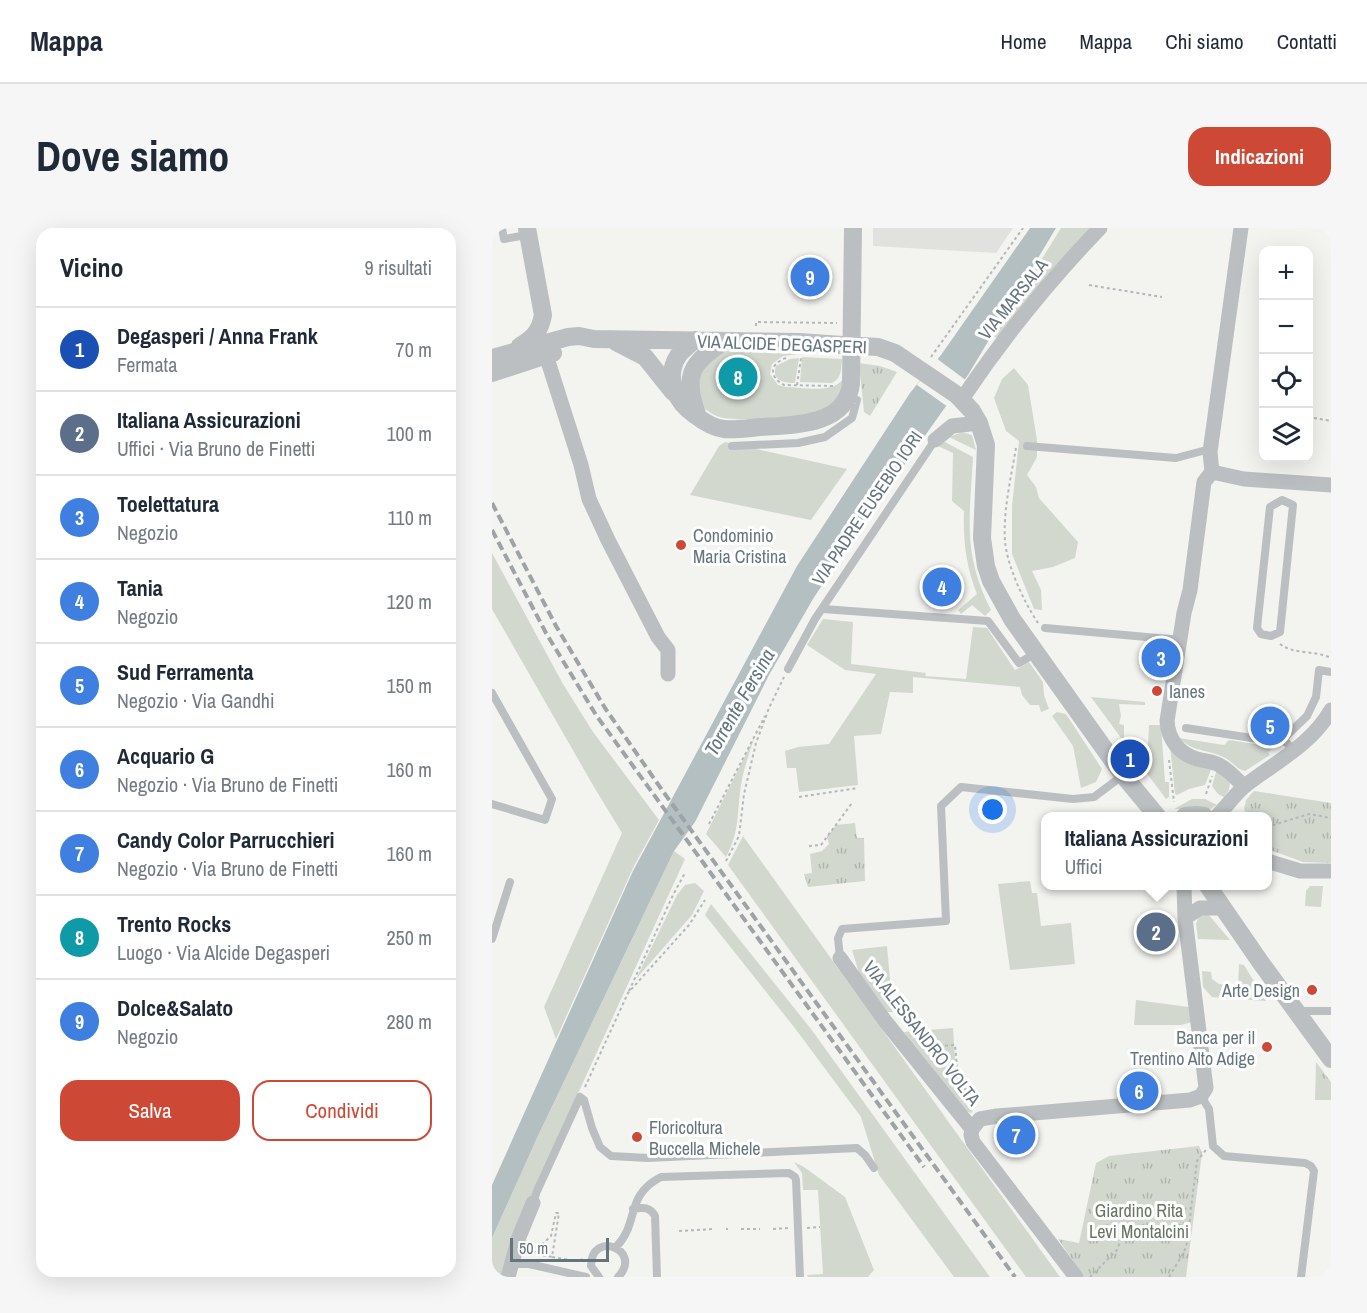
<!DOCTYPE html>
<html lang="it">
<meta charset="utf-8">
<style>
body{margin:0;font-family:"Archivo Narrow",sans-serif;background:#f6f6f7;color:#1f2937}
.controls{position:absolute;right:18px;top:18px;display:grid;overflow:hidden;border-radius:12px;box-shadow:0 6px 24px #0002}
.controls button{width:54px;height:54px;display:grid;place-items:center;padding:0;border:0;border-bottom:2px solid #e0e1e3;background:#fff;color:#1f2937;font:30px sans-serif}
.scale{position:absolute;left:18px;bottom:15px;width:99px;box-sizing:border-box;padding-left:6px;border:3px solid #66757d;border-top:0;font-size:16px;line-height:21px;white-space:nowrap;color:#66757d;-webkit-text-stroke:4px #fff;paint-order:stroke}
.you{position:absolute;left:501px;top:582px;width:21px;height:21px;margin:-15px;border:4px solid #fff;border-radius:50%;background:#1a73e8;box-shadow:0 0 0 9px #1a73e833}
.badge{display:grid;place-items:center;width:39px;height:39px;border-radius:50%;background:#cd4936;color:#fff;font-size:20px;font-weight:700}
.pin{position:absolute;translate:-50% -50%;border:3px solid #fff;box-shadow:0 2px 6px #0006}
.popup{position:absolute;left:549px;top:584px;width:231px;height:78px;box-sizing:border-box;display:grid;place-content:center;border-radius:12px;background:#fff;filter:drop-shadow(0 2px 4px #0005);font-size:20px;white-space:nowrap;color:#747a83}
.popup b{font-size:22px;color:#1f2937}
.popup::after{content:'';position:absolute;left:50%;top:100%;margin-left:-12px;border:12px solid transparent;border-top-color:#fff}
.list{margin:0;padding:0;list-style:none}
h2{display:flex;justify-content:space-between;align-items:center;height:78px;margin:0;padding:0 24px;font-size:26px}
h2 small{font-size:20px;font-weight:400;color:#747a83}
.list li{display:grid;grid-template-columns:39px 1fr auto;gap:18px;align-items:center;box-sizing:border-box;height:84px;padding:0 24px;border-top:2px solid #e0e1e3}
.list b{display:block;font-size:22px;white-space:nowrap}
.list p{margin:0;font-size:20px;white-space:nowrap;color:#747a83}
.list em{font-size:20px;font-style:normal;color:#747a83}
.actions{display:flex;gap:12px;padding:18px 24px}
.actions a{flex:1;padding:14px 0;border:2px solid #cd4936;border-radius:18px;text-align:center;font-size:21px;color:#cd4936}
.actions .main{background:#cd4936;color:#fff}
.icon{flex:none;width:33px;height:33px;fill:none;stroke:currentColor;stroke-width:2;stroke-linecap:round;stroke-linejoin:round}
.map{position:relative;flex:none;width:839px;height:1049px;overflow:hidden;border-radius:18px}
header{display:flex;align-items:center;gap:36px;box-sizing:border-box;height:84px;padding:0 30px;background:#fff;border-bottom:2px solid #e0e1e3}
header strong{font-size:28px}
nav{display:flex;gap:33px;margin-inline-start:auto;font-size:21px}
.intro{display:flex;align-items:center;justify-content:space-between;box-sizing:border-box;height:144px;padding:0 36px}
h1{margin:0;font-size:42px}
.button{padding:15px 27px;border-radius:18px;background:#cd4936;color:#fff;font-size:21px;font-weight:700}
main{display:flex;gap:36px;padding:0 36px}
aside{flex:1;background:#fff;border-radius:18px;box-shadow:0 6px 24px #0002}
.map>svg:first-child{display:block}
</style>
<header>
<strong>Mappa</strong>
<nav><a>Home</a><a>Mappa</a><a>Chi siamo</a><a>Contatti</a></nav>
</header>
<div class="intro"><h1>Dove siamo</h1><a class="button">Indicazioni</a></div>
<main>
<aside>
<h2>Vicino<small>9 risultati</small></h2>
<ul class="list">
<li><span class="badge" style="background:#1a4fb4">1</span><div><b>Degasperi / Anna Frank</b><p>Fermata</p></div><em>70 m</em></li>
<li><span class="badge" style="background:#5c6f8a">2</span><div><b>Italiana Assicurazioni</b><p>Uffici · Via Bruno de Finetti</p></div><em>100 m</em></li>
<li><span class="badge" style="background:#3f7fe0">3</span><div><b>Toelettatura</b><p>Negozio</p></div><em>110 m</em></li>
<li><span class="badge" style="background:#3f7fe0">4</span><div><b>Tania</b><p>Negozio</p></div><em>120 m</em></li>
<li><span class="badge" style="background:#3f7fe0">5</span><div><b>Sud Ferramenta</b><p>Negozio · Via Gandhi</p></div><em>150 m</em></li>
<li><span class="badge" style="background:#3f7fe0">6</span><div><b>Acquario G</b><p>Negozio · Via Bruno de Finetti</p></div><em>160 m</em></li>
<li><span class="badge" style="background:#3f7fe0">7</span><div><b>Candy Color Parrucchieri</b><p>Negozio · Via Bruno de Finetti</p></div><em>160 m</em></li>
<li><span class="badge" style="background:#0f9aa8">8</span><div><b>Trento Rocks</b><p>Luogo · Via Alcide Degasperi</p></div><em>250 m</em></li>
<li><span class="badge" style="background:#3f7fe0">9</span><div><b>Dolce&amp;Salato</b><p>Negozio</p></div><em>280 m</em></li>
</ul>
<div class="actions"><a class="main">Salva</a><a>Condividi</a></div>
</aside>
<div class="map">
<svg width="839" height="1049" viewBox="0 0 839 1049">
<defs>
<pattern id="park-tufts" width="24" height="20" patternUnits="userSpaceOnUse" patternTransform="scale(1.5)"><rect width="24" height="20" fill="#d3d8cf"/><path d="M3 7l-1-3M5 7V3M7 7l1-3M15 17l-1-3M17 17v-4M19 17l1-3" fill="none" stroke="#afb4ad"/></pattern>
</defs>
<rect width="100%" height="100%" fill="#f3f3f0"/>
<path fill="#e1e2e0" d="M381 0H521L504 25 381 18Z"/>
<path fill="#d3d8cf" d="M569 0H599L506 111 502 108Z
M232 123 307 126 291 128 280 136 278 146 286 157 293 159C312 159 341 167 353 149L351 164C343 172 336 179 325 184 311 189 248 193 232 190 224 189 218 184 211 180 204 144 200 144 232 123Z
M310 129 350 131C349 141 350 150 340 155L308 154Z
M307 130 303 155C292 155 279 152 284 138L298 131Z
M522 140 536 157 545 212V229L535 247 544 259 547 270 586 314 583 330 561 339 540 343 549 362 550 382 542 381 520 326V278L527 213 514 203 502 170 510 151Z
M470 204 480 207 484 222 457 209Z
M451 213 481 229C478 290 470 324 499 382L493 388 480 377 469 386 466 382 485 366C474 338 471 313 472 283L460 273 461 225 446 218Z
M233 214 355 241 319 292 198 267 227 218Z
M0 325 71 456 101 504 167 592 142 638 64 811 52 779 130 605 102 559 0 381Z
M331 391 361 394 359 436 434 445 433 448 474 451 481 399 495 400 523 442 537 434 551 454 552 467 557 481 549 484 547 477H538L530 467 528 459 421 449V465L398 464 389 506 362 508 366 557 307 564 304 540H295L293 523 306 519 337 516 384 446 353 442 315 417Z
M599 469 653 474V477L627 476 629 488 627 496 632 497V514Z
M565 484 574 486 610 541 604 554 589 560 581 518 560 488Z
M657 497H669L673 554H677V569L674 571 633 516 656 517Z
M263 508C257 526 250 545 248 564 245 591 247 604 234 629L214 606Z
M687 510 732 517 737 512 782 519 776 524 778 527 753 543C744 541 741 534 733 530 715 520 704 526 687 510Z
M678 518 720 539 713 557 697 561 685 567 683 566Z
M725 541 738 554 737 562 732 569 726 566 720 558Z
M700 571H713L725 577 718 581H682Z
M251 608 568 1049H534L236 637Z
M182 623 193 631 21 1008 9 1049H0V1010L45 910Z
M538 653 540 665H545L549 698 579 695 583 736 518 742 506 656Z
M203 655 212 663 200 687 144 751 185 667 193 657Z
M219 676 319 801 498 1049H462L387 947 369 889 302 799 213 687Z
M716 686 738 712 706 711 704 696 707 688Z
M395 718 401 784H395L367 745 360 722Z
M747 736 752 737 774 773 720 769 711 759 710 743 719 744 720 751 727 756 746 758Z
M644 772 697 779 700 794 689 797H642Z
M461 800 465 863H474V877L481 879 480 885C461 882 424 822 412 804Z
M302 934 312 939 353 969 382 1042 376 1049H316L315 1047 331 1046 326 962H311L310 945Z"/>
<path fill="url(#park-tufts)" d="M367 135 388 138 405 144 378 188 372 184Z
M762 563 839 575V635L811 634 775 621V588H754L752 580 754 572Z
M363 595 365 610H372L373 653 316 659 312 646 320 645 318 626 330 623 337 616 335 609 344 597Z
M818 658H831L829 679 813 678 814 663Z
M824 834 839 854V872H823Z
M707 918 710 925 694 1049H592L566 1011 587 1015 604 935 617 928Z"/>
<path fill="#b3bfc1" d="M538 0H564L476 147 364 305 321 371 277 447 203 594 182 623 45 910 0 1010V957L141 643 305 338 418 165 449 127Z"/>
<path fill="#f3f3f0" d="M444 130 475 153 456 179 425 157Z"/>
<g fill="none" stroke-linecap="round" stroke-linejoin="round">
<path stroke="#b5b8ba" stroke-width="2" stroke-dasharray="3 3" stroke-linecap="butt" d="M597 57 670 69
M264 98V94L345 95
M439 129 531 0
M294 130C277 136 277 149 292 157L341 158
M305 157 309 130
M816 189 839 193
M524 220C519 249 511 283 513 313 515 338 532 374 546 395
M788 416C802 427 823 422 839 430
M677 532 682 574
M714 566 720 548
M307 569 366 560
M217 596 273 488
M775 599 817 586 839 590
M317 618 329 617 360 575
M234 633 247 608 252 566 264 515 277 480 292 449
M137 763 181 667 193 645
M447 818 463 817 467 862 483 860V864
M93 859 136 765 197 697 213 672
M315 1000 328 999
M234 1001H236
M249 1001H268
M281 1001 296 1000
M187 1003 222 1001
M41 1025 59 1008 64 985H67L60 1029 85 1033 90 1031
M45 1026 60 1029
M598 1049 625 1022 635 996 641 990 658 985 699 980 705 933 714 922
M677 1049 692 1024 696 1012 699 980"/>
<path stroke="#bbbfc1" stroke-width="8" d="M10 0 12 11 35 7
M240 218 306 215 333 209 360 190 365 172 355 170
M535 218 684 230 718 221
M790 272 801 277 788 404 779 408 769 406 765 400 778 279Z
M331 381 496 393 527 435 544 425
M553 400 689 412
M296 441 323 391 443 212
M0 465 60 571 53 592 0 576
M694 500 780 513 791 511
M802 523 791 511 815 488 824 469 827 442 839 444
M0 711 18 654
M348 730 346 710 350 701 454 693 449 578 469 559 581 571 602 569 630 548
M808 783H839
M709 868 717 881 721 918 732 928 813 935 819 938 822 943 809 1049
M88 869 92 872 100 900 108 919 119 928 156 930 365 920 373 927 382 940
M41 975 45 963 88 869
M141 981C151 979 158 979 163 988L165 1049
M124 1019C148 995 132 968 169 949L297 945 303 949 304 952 308 1049
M19 1036H37L94 1049
M107 1049 99 1038C99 1001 152 1022 126 1049"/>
<path stroke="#bbbfc1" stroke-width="15" d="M749 0 718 224 720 244 712 254 698 362 692 385 675 493C676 511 687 526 705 531 712 533 720 533 727 537 737 542 744 551 752 558
M54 127 89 237 97 271 116 312 166 409 176 422V446
M470 171C511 110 557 53 608 0
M443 212 460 198 487 195
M720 244 752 251 839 257
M725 588C735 578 743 566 754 557 784 534 820 516 839 482
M775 633 808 643H839
M693 690 708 680H732
M348 730 393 793 480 901 479 907 481 914 584 1049
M480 901 488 891 505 888 698 872 709 868 714 860 693 690 692 658
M16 1049 27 1009 41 975"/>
<path stroke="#bbbfc1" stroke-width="18" d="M203 112C197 117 190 122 186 128 172 150 184 174 203 187 212 194 221 200 232 201 243 202 257 200 268 199 301 197 354 198 359 156L361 0
M124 114 153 129 181 164
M28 118C42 110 48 103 51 87L35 0
M369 118 386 119 403 125 465 167 480 183 487 195 494 217 490 310 494 338 499 353 520 391 631 547 665 588
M0 130 76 109 87 108 102 111 307 114 350 117
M0 145 61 125
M206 189C191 148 197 136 233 113
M693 588 704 587 712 588
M716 658 769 735 839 831"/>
<path stroke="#9da3a7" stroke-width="4" stroke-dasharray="9 4.5" stroke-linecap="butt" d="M0 275 64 398 113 480 170 562 523 1049
M0 302 54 405 104 487 432 939"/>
<path stroke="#bbbfc1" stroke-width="18" d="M350 117 369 118"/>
</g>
<g fill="#cd4936" stroke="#fff" stroke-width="2">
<circle cx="189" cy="317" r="6"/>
<circle cx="665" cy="463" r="6"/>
<circle cx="820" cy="762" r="6"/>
<circle cx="775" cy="819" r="6"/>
<circle cx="145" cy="909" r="6"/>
</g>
<g text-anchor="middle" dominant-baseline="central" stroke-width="6" stroke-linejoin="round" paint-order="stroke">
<g font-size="18" fill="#66757d" stroke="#fff">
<text transform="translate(521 71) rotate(-51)">VIA MARSALA</text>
<text transform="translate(290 116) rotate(2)">VIA ALCIDE DEGASPERI</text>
<text transform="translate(375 280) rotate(-56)">VIA PADRE EUSEBIO IORI</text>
<text transform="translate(430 805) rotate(52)">VIA ALESSANDRO VOLTA</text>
</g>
<g font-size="18" fill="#66757d" stroke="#fff" text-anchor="start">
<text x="201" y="307">Condominio<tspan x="201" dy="21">Maria Cristina</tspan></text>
<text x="677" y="463">Ianes</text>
<text x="808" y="762" text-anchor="end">Arte Design</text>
<text x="763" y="809" text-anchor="end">Banca per il<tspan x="763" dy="21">Trentino Alto Adige</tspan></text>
<text x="157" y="899">Floricoltura<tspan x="157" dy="21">Buccella Michele</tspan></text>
</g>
<g font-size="18" fill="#697564" stroke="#fff">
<text x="647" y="982">Giardino Rita<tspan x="647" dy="21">Levi Montalcini</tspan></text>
</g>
<g font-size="20" font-style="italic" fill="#62777b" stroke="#fff">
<text transform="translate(247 474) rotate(-60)">Torrente Fersina</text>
</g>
</g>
</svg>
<div class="controls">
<button>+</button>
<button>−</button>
<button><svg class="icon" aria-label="locate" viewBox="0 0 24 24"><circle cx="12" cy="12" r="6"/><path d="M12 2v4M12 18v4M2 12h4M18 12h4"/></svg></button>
<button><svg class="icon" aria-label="layers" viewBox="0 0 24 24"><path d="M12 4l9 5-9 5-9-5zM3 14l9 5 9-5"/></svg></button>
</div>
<div class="scale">50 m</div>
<div class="you"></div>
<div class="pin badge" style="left:638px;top:531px;background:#1a4fb4">1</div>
<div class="pin badge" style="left:664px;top:704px;background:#5c6f8a">2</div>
<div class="popup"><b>Italiana Assicurazioni</b>Uffici</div>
<div class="pin badge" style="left:669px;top:430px;background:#3f7fe0">3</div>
<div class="pin badge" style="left:450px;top:359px;background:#3f7fe0">4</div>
<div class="pin badge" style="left:778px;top:498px;background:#3f7fe0">5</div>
<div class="pin badge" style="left:647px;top:863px;background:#3f7fe0">6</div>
<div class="pin badge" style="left:524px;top:907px;background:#3f7fe0">7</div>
<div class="pin badge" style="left:246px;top:149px;background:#0f9aa8">8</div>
<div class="pin badge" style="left:318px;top:49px;background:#3f7fe0">9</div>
</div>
</main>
